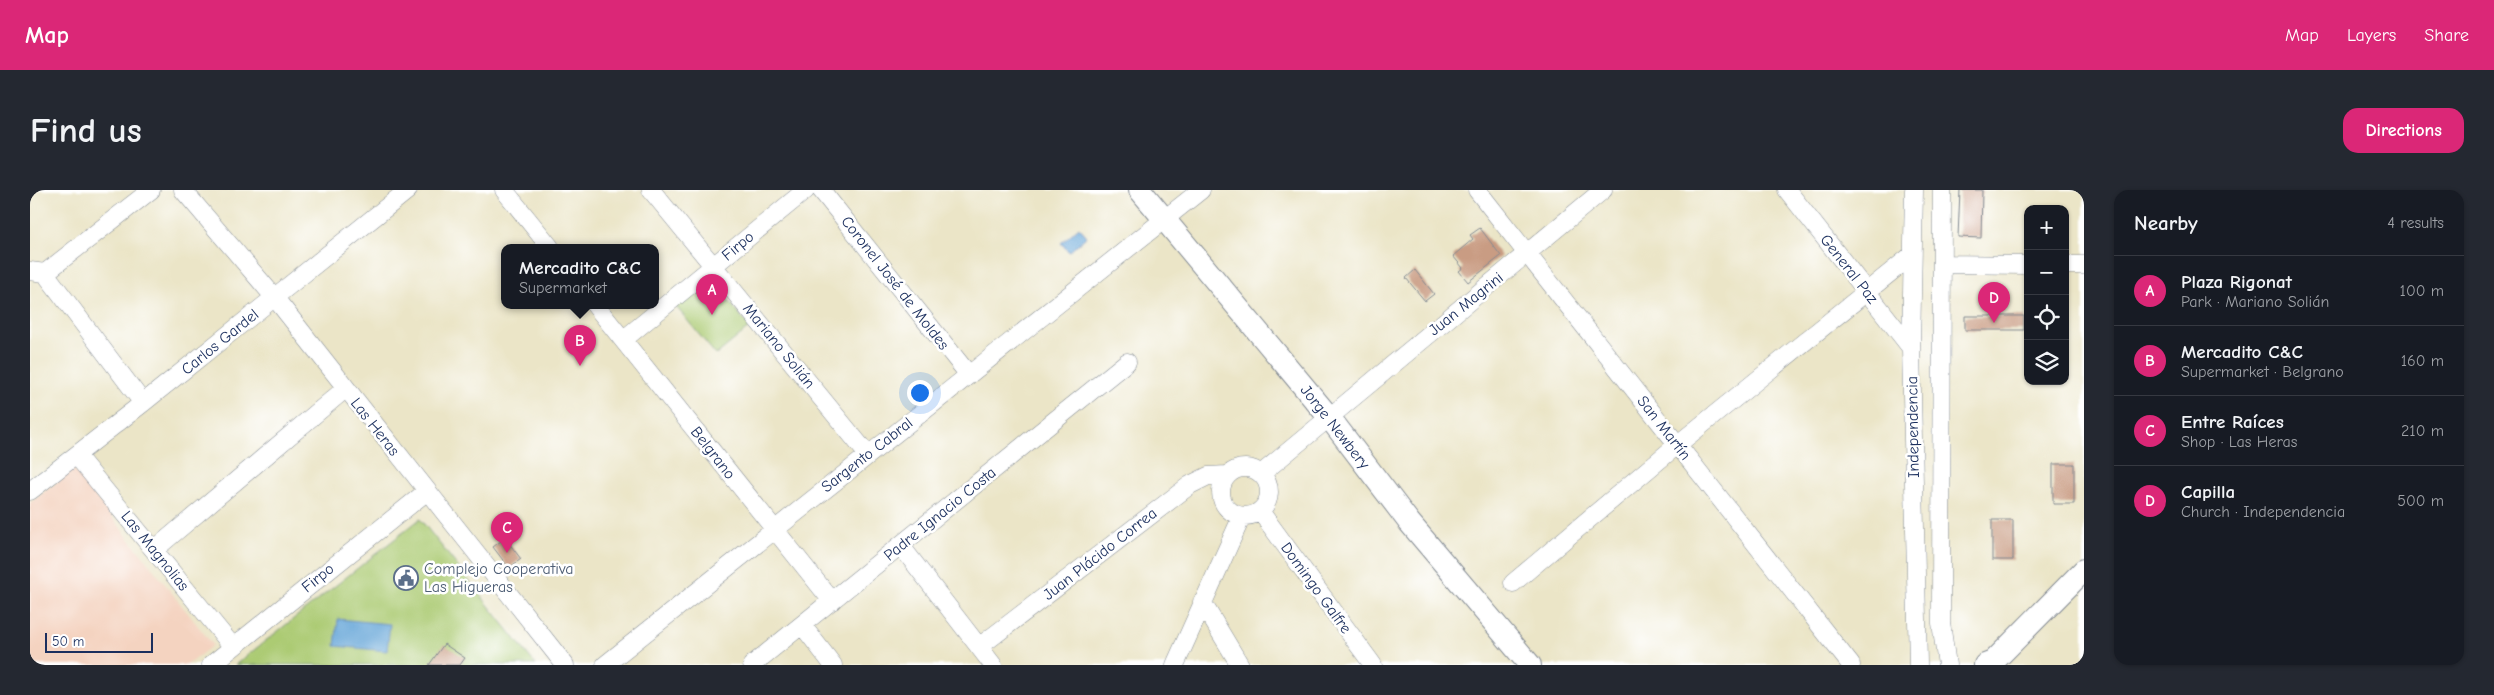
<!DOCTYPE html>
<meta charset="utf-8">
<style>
body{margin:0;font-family:"Comic Neue",sans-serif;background:#242831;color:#f1f3f6}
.controls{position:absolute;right:15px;top:15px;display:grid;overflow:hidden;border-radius:10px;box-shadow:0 1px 4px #0004}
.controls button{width:45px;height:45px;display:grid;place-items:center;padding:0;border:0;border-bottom:1px solid #363941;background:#171b24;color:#f1f3f6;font:25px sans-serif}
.scale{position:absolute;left:15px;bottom:12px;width:108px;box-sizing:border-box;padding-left:5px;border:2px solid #1b2f5e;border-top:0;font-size:14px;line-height:18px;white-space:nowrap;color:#1b2f5e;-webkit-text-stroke:4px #fff;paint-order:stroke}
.you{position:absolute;left:889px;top:202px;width:18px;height:18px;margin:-12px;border:4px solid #fff;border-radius:50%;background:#1a73e8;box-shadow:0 0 0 8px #1a73e833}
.badge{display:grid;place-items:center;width:32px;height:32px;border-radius:50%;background:#db2777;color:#fff;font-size:16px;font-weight:700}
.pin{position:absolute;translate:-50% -41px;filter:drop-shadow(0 1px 2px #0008)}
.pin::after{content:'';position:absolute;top:26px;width:18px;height:15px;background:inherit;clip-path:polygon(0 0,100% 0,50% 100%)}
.popup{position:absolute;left:471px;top:54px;width:158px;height:65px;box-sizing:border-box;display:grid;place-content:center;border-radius:10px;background:#171b24;filter:drop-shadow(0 1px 4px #0005);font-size:16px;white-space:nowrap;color:#9ea1a6}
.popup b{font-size:19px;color:#f1f3f6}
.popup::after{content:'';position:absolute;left:50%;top:100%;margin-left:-10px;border:10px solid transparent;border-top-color:#171b24}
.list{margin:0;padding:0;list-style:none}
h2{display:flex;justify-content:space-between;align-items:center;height:65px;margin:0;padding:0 20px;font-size:21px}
h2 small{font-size:16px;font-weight:400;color:#9ea1a6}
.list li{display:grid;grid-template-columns:32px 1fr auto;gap:15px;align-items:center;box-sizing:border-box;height:70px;padding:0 20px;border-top:1px solid #363941}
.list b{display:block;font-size:19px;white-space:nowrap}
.list p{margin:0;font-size:16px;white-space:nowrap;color:#9ea1a6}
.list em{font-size:16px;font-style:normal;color:#9ea1a6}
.icon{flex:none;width:28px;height:28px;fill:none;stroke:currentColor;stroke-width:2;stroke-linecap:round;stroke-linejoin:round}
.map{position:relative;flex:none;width:2054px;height:475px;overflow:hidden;border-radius:15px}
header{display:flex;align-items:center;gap:30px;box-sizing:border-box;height:70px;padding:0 25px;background:#db2777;color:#fff}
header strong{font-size:24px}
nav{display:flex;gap:28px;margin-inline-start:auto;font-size:18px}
.intro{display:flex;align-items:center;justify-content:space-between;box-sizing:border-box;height:120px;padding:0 30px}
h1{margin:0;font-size:35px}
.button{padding:12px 22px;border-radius:15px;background:#db2777;color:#fff;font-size:18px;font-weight:700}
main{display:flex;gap:30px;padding:0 30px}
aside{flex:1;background:#171b24;border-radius:15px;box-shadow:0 1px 4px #0004}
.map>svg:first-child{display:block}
</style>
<header>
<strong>Map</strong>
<nav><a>Map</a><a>Layers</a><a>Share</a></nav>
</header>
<div class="intro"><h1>Find us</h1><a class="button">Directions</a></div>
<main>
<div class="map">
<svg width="2054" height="475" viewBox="0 0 2054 475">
<rect width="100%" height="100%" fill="#fff"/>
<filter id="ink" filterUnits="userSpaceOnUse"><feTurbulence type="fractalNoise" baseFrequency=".02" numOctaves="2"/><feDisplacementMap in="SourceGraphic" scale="10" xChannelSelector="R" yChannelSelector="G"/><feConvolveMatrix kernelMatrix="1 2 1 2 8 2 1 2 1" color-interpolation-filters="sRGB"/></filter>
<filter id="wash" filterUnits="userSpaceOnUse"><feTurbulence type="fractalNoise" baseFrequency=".0096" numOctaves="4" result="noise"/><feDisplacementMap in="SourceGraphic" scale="20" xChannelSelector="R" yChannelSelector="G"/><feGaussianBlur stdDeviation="1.12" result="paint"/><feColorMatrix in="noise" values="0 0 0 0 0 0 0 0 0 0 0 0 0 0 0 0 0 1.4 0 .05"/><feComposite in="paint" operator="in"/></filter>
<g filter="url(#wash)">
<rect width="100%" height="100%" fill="#ebe5c7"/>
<path fill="#f4d3c0" d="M44 279 183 455 157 475H0V313Z"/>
<path fill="#accb73" stroke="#647d68" d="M677 85 720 137 686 165 643 113Z
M390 329 506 475H205Z"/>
<path fill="#63a4d7" stroke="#3f6a9a" d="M1049 37 1057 46 1039 62 1031 53Z
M308 429 360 434 357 461 305 456Z"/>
<g id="blocks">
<path fill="#c99c83" d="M1930 0H1952L1951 48 1928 47Z
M1450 38 1471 66 1438 92 1429 81 1433 78 1423 66 1443 49 1440 45Z
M1385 80 1404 104 1395 111 1376 88Z
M1935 126H1994V140H1935Z
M2023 274H2044V314H2023Z
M1962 330H1983V370H1962Z
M475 348 491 369 479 378 463 357Z
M414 454 435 468 430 475H399Z"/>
</g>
</g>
<g filter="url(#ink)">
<use href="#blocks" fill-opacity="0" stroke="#838a92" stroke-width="1"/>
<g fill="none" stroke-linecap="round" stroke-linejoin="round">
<defs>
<path id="minor" d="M153 0 245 108 535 475
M474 0 520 57
M621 0 838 265
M791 0 939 185
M1447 0 1821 475
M1757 0 1881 158
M1884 0 1881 158 1888 475
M1912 0 1911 433 1917 475
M1913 74 1998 75
M2035 75H2054
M0 81 15 83 121 0
M15 83 113 213
M565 115 802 411
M593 150 776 0
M47 266 203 457
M1191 302a24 24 0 1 1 48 0a24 24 0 1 1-48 0Z
M1231 284 1573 0
M0 301 113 213 378 0
M1230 321 1343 475
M871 356 963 475
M124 360 315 199
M1483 393 1647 255 1882 65
M1172 412 1210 475
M772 435 803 475
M949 457 1160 295 1178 286 1197 285
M181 475 396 302
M575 475 1171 0
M722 475 1097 172
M1145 475 1212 326"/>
<path id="major" d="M1110 0 1299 227 1379 332 1500 475
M1955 475 1963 472 2054 380"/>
</defs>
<use href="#minor" stroke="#838a92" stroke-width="19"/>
<use href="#major" stroke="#838a92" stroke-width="24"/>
<use href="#minor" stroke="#fff" stroke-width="18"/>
<use href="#major" stroke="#fff" stroke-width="22"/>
</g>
</g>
<defs>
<symbol id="civic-ring" viewBox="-11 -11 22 22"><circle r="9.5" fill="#fff" stroke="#5c6f8a" stroke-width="1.5"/><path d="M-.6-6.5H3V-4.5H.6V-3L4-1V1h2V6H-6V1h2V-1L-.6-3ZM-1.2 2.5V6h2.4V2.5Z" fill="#5c6f8a"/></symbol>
</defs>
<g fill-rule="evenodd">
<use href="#civic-ring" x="362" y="374" width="28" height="28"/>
</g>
<g text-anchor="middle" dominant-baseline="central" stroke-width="5" stroke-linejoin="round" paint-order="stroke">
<g font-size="16" fill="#1b2f5e" stroke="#fff">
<text transform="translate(708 56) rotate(-40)">Firpo</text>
<text transform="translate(1819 79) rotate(52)">General Paz</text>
<text transform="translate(865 93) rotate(52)">Coronel José de Moldes</text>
<text transform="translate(1436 114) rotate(-39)">Juan Magrini</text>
<text transform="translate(190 152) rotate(-39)">Carlos Gardel</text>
<text transform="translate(749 156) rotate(51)">Mariano Solián</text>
<text transform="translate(345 237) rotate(52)">Las Heras</text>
<text transform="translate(1305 237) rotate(52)">Jorge Newbery</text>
<text transform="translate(1883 237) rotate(-91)">Independencia</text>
<text transform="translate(1634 238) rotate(52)">San Martín</text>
<text transform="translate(683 263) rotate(52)">Belgrano</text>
<text transform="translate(837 265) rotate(-38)">Sargento Cabral</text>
<text transform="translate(910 324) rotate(-39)">Padre Ignacio Costa</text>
<text transform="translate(125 361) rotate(51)">Las Magnolias</text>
<text transform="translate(1070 364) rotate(-38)">Juan Plácido Correa</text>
<text transform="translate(288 388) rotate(-39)">Firpo</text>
<text transform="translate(1286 398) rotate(54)">Domingo Galfre</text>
</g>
<g font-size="16" fill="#4e5e75" stroke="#fff" text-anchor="start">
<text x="394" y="379">Complejo Cooperativa<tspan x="394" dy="18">Las Higueras</tspan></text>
</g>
</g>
</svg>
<div class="controls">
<button>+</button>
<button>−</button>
<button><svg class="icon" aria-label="locate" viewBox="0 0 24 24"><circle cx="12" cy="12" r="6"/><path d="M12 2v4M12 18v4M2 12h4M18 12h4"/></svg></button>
<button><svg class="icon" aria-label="layers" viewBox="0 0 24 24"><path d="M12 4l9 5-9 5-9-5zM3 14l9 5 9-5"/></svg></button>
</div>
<div class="scale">50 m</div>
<div class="you"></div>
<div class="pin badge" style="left:682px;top:125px">A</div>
<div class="pin badge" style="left:550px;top:176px">B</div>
<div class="popup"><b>Mercadito C&amp;C</b>Supermarket</div>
<div class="pin badge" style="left:477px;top:363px">C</div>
<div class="pin badge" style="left:1964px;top:133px">D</div>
</div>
<aside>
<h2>Nearby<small>4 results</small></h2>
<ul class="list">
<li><span class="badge">A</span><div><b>Plaza Rigonat</b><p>Park · Mariano Solián</p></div><em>100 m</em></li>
<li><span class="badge">B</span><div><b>Mercadito C&amp;C</b><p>Supermarket · Belgrano</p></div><em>160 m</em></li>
<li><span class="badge">C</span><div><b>Entre Raíces</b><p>Shop · Las Heras</p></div><em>210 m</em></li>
<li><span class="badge">D</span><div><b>Capilla</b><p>Church · Independencia</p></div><em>500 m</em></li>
</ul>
</aside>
</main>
